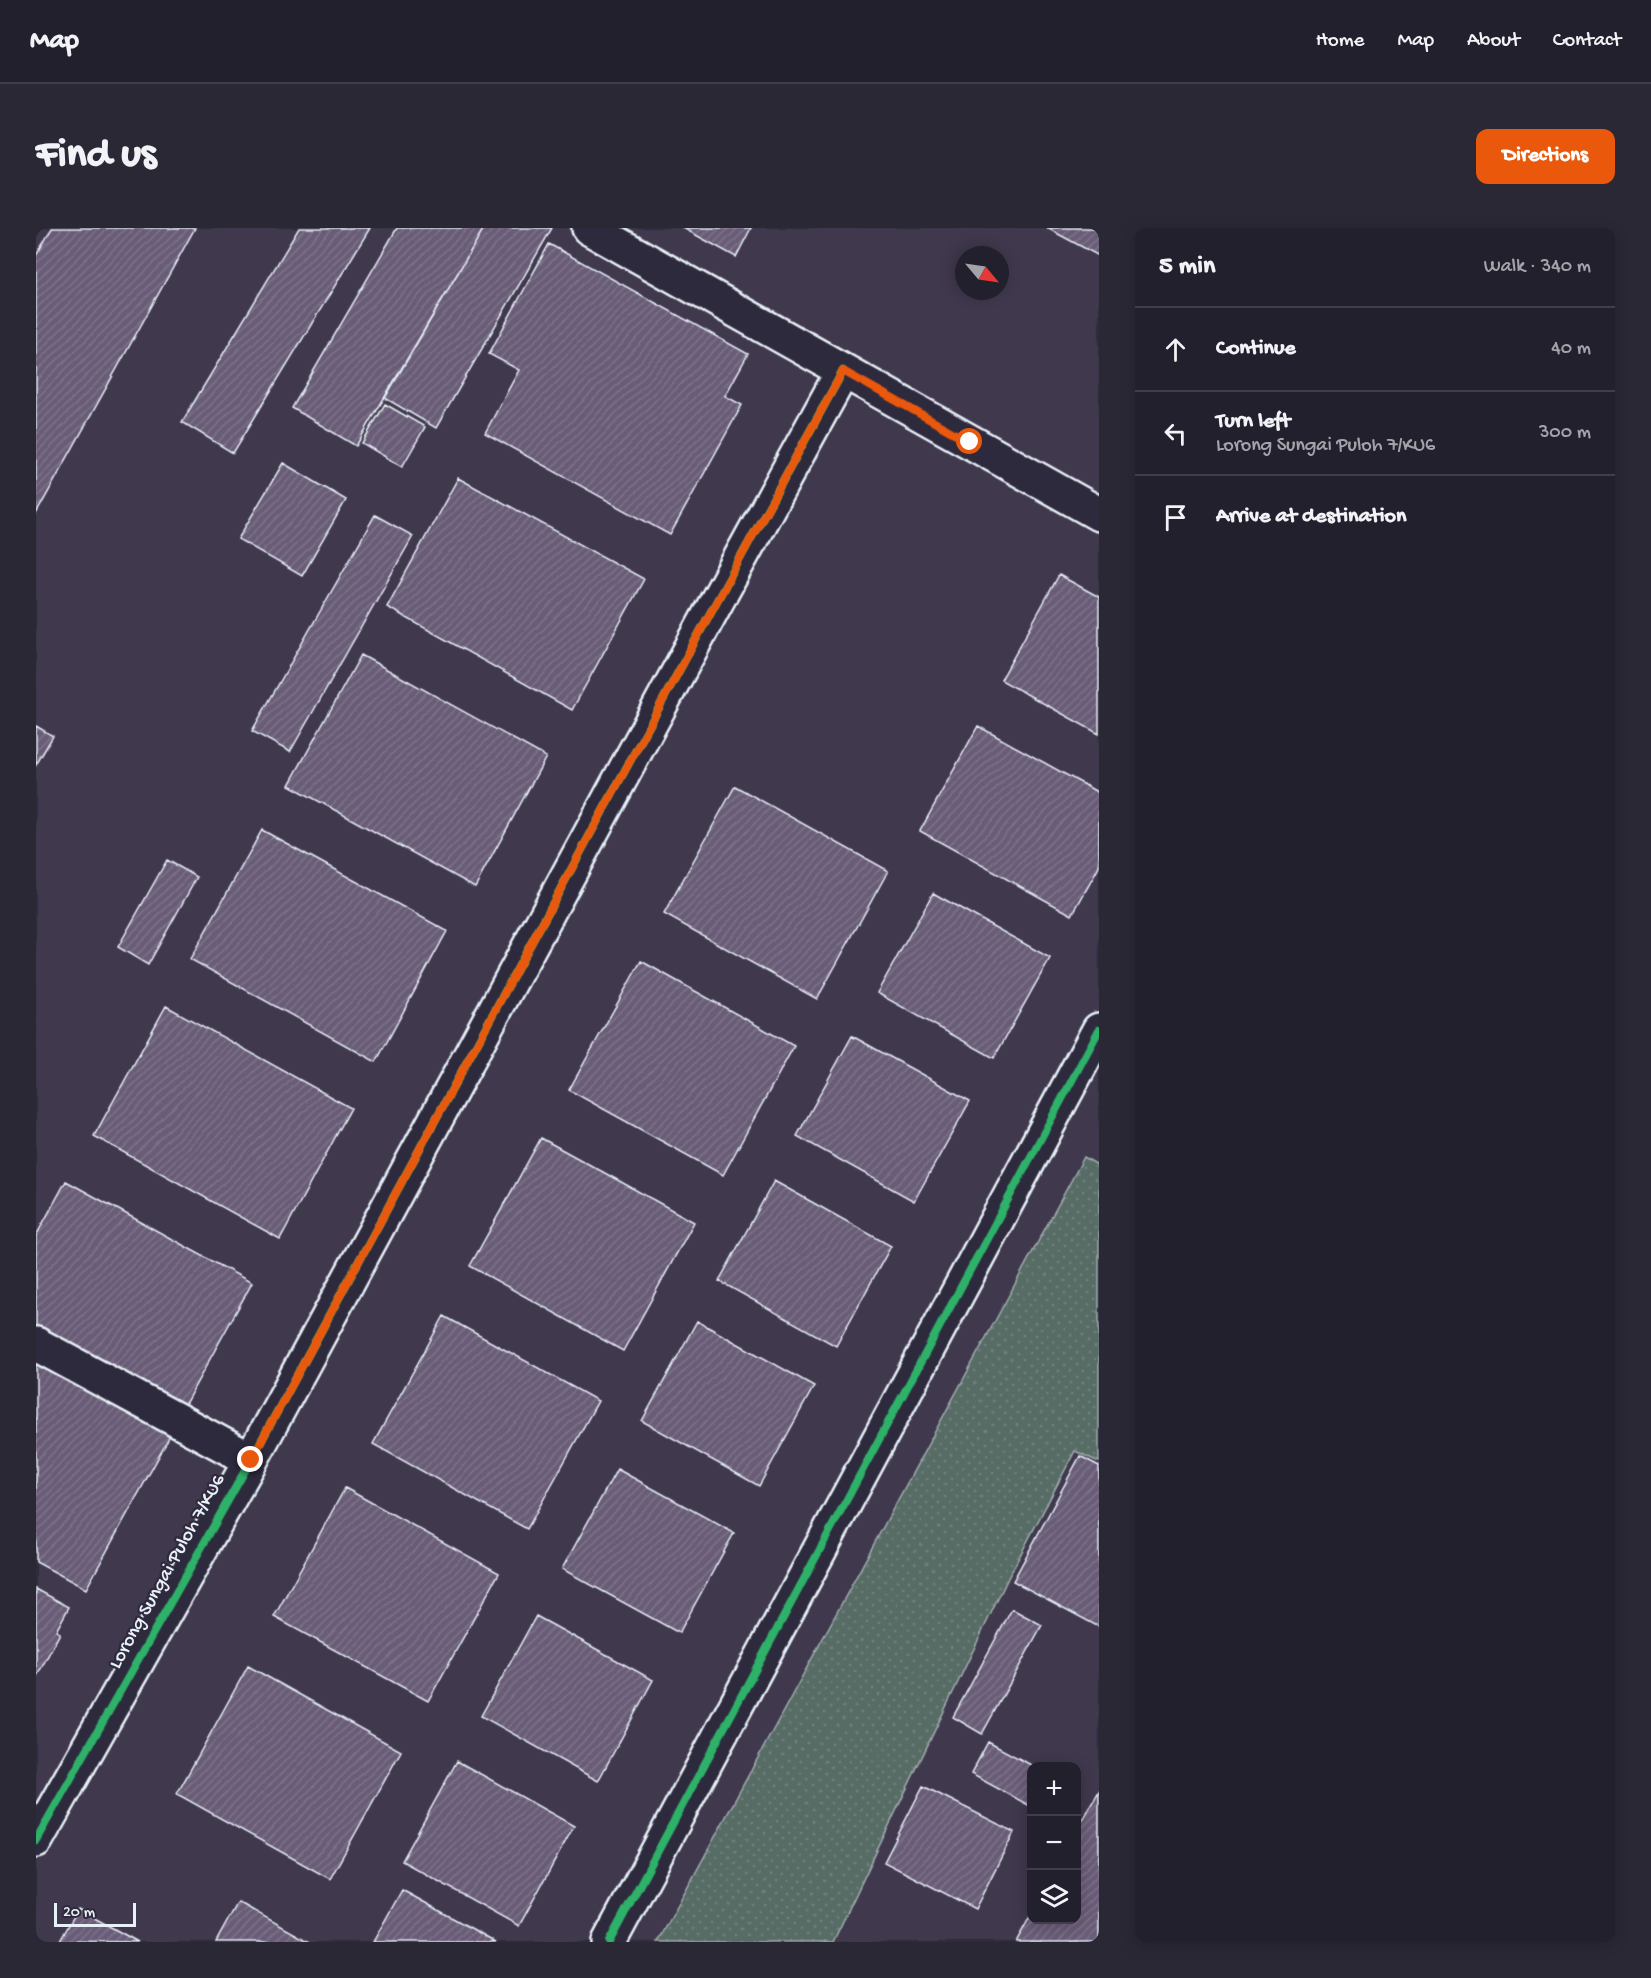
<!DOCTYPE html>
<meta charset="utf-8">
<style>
body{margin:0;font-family:"Gochi Hand",sans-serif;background:#2b2836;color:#f1f3f6}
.controls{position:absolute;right:18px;bottom:18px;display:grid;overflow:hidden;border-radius:12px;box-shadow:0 3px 15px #0003}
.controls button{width:54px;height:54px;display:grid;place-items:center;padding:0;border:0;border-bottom:2px solid #403e4a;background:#23202e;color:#f1f3f6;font:30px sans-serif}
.compass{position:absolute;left:919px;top:18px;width:54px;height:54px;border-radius:50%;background:#23202e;box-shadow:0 3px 15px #0003;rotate:119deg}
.scale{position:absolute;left:18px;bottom:15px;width:82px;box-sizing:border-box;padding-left:6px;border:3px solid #e8f1f8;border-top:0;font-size:16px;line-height:21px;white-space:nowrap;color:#e8f1f8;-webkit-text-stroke:4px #2f2a3d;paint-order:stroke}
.stop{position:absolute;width:18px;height:18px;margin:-14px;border:4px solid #ea580c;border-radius:50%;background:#fff}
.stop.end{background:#ea580c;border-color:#fff;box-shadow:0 2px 6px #0008}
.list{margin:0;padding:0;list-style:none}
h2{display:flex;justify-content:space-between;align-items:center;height:78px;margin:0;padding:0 24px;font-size:26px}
h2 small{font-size:20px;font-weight:400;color:#a3a3aa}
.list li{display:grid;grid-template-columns:39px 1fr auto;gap:18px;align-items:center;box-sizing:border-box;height:84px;padding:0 24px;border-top:2px solid #403e4a}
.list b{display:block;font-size:22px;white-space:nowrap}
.list p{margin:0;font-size:20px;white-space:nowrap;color:#a3a3aa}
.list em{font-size:20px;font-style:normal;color:#a3a3aa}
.icon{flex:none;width:33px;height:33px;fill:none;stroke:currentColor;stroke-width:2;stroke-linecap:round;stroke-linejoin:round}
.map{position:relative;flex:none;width:1063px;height:1714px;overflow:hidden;border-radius:12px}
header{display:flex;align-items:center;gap:36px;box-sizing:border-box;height:84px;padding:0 30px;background:#23202e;border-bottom:2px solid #403e4a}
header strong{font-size:28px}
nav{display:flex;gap:33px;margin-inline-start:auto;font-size:21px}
.intro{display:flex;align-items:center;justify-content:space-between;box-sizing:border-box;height:144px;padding:0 36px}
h1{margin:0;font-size:42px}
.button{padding:15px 27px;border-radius:12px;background:#ea580c;color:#fff;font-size:21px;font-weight:700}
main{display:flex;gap:36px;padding:0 36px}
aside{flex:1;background:#23202e;border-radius:12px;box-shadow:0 3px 15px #0003}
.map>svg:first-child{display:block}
</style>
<header>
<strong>Map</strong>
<nav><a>Home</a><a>Map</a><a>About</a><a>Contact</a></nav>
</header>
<div class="intro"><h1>Find us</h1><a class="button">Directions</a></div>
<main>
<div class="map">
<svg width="1063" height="1714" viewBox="0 0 1063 1714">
<defs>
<pattern id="grass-dots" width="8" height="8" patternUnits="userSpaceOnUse" patternTransform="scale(1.5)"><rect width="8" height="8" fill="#586c66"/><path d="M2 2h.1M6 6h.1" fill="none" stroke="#70817d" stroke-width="1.8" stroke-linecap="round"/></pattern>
<pattern id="building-hatch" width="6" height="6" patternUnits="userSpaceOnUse" patternTransform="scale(1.5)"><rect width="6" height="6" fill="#695b77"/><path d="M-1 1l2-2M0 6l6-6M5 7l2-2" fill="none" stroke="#7e738b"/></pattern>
</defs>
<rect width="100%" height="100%" fill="#2f2a3d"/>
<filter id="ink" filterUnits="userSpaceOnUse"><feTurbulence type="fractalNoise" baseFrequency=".0167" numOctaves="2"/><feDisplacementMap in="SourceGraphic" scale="12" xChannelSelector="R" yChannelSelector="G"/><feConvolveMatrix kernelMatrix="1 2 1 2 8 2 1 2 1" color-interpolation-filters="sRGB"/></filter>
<g filter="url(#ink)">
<path fill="#40394e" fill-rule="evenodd" d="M0 0H1063V1714H0ZM928 27H964V63H928ZM996 1538H1040V1692H996Z"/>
<path fill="url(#grass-dots)" stroke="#a0aeaf" stroke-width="1.5" d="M1048 929 1063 938V1234L1039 1223 972 1350 797 1714H622Z"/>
<path fill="url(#building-hatch)" stroke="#e8f1f8" stroke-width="1.5" d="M16 0H159L0 286V28Z
M263 0H334L197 225 146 194Z
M361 0H448L320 218 256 180Z
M448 0H516L400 200 349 170Z
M647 0H715L700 29Z
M1011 0H1063V28Z
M513 16 712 126 689 168 706 177 634 307 449 205 483 142 453 126Z
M349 176 389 199 366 239 326 215Z
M247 235 310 272 266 348 202 311Z
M422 250 608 351 536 482 351 379Z
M339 287 377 308 254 524 216 503Z
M1023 347 1063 369V506L965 452Z
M325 427 510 529 439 659 253 557Z
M0 498 17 508 0 537Z
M942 498 1063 565V639L1036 687 884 603Z
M699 558 852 643 781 771 628 686Z
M226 602 411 703 340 834 154 731Z
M131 632 161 649 112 737 82 719Z
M897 665 1014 730 958 830 841 765Z
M605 733 758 818 687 947 533 862Z
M130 778 315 880 244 1011 58 908Z
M816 808 934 873 878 973 761 908Z
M505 910 658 994 587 1123 434 1038Z
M30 953 216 1055 144 1185 0 1106V1008Z
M738 953 855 1018 800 1118 683 1053Z
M408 1088 562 1173 491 1301 337 1216Z
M661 1093 778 1158 723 1258 606 1193Z
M0 1134 134 1208 50 1361 0 1334Z
M1044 1228 1063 1238V1399L977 1353Z
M581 1241 698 1305 643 1405 526 1341Z
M309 1260 463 1345 392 1473 238 1389Z
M0 1361 33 1379 20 1403 24 1405 0 1450Z
M976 1381 1006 1397 946 1506 917 1489Z
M500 1388 617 1452 562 1553 445 1488Z
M212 1438 365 1523 294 1651 141 1566Z
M952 1514 997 1538 996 1579 935 1546Z
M421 1533 538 1598 483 1698 366 1633Z
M887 1558 978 1604 939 1681 848 1634Z
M1063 1563V1714H980L996 1685V1692H1040V1604Z
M366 1662 460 1714H337Z
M202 1674 274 1714H180Z
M42 1681 102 1714 24 1713Z"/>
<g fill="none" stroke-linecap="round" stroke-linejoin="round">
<defs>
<path id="minor" d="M553 0 1063 286
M0 1116 215 1232
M0 1612 215 1232 677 380 807 143
M573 1714 1063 802"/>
</defs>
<use href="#minor" stroke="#e8f1f8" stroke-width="38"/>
<use href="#minor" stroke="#2f2a3d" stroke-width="33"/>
<defs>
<path id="cycleway" d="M0 1612 215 1232 677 380 807 143
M573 1714 1063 802"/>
</defs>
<use href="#cycleway" stroke="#2f2a3d" stroke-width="11"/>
<use href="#cycleway" stroke="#2db169" stroke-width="8"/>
</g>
</g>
<g fill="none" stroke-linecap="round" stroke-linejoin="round" filter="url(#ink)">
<path stroke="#ea580c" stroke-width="8" d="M215 1232 677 380 807 143 934 214"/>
</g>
<g text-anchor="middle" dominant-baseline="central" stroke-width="4.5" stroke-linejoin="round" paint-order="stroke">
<g font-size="20" fill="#e8f1f8" stroke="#2f2a3d">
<text transform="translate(132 1344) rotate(-61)">Lorong Sungai Puloh 7/KU6</text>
</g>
</g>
</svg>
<div class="controls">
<button>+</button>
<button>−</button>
<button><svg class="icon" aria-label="layers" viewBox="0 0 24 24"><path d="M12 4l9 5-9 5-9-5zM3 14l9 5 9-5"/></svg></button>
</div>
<svg class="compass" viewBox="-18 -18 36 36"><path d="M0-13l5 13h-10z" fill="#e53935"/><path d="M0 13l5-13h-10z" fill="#a3a3aa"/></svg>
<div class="scale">20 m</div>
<div class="stop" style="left:934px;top:214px"></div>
<div class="stop end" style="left:215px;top:1232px"></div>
</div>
<aside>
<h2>5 min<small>Walk · 340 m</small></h2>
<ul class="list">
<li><svg class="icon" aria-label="ahead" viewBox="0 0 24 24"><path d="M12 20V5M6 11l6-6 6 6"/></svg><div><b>Continue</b></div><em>40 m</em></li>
<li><svg class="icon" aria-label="left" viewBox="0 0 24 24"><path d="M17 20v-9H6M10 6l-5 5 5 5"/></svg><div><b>Turn left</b><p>Lorong Sungai Puloh 7/KU6</p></div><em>300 m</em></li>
<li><svg class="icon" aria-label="arrive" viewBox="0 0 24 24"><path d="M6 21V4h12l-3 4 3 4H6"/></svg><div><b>Arrive at destination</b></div></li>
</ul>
</aside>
</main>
